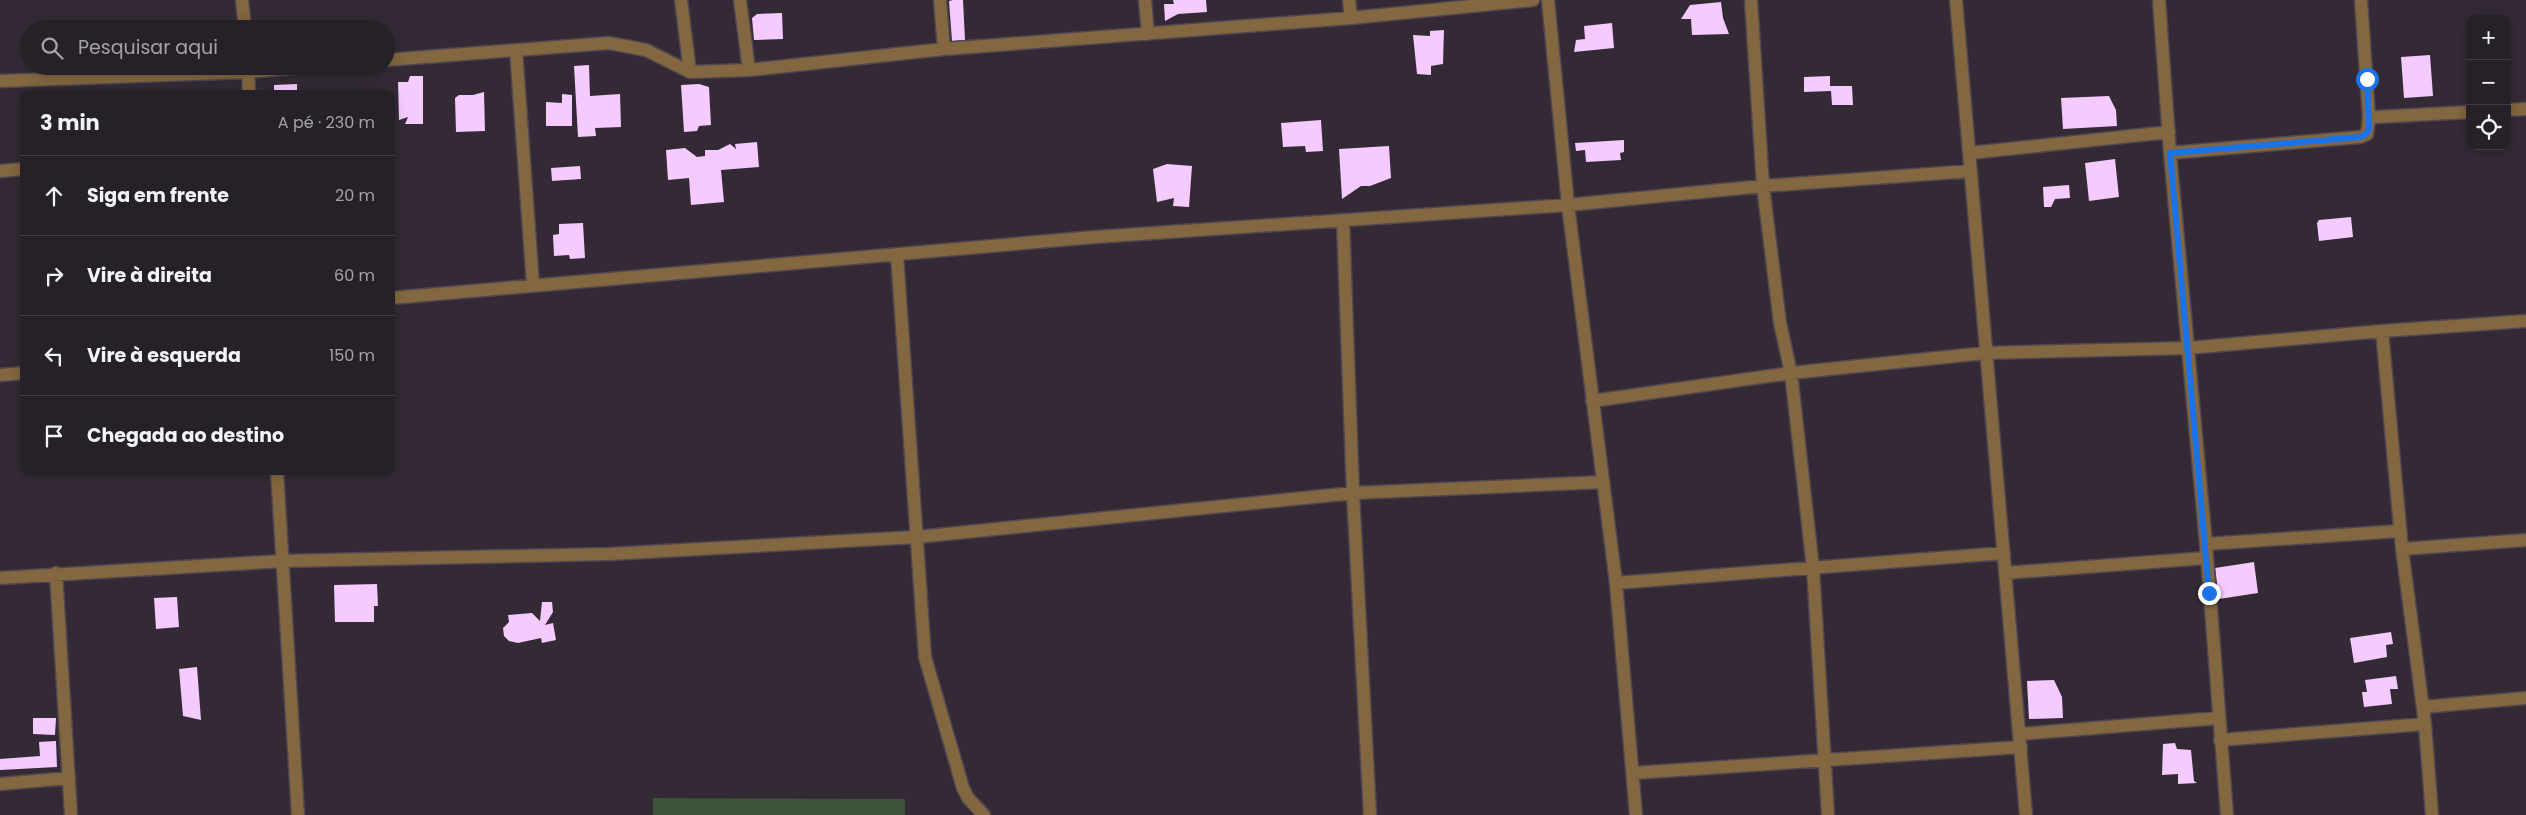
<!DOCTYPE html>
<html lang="pt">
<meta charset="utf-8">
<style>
body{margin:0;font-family:Poppins,sans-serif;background:#2e2830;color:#f1f3f6}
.controls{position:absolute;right:15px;top:15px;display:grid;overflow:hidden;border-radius:10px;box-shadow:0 2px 12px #0003}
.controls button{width:45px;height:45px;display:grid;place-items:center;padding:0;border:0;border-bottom:1px solid #423e45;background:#262028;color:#f1f3f6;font:25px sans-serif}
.stop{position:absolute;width:15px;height:15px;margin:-11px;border:4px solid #1a73e8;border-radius:50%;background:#fff}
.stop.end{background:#1a73e8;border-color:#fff;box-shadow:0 1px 5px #0008}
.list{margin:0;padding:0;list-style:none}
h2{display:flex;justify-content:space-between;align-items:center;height:65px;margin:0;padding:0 20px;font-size:21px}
h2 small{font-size:16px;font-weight:400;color:#a4a3a8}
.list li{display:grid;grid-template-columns:32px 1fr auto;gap:15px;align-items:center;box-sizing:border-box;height:80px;padding:0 20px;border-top:1px solid #423e45}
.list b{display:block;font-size:19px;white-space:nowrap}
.list em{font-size:16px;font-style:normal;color:#a4a3a8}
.icon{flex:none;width:28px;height:28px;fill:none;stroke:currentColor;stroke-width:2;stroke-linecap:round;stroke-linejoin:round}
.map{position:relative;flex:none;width:2526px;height:815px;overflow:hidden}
.search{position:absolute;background:#262028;box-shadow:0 2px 12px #0003;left:20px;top:20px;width:375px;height:55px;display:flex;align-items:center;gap:12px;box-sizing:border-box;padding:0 18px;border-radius:28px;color:#a4a3a8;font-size:19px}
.panel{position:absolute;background:#262028;box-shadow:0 2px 12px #0003;left:20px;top:90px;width:375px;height:385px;border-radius:10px}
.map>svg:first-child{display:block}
</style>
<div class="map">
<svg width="2526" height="815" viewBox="0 0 2526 815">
<rect width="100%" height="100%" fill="#332a35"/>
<path fill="#3b5336" d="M653 798 905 799V815H653Z"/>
<path fill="#f4caff" d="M953 0H963L965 40 952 41 949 1Z
M1173 0H1206L1207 12 1178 14 1165 21 1164 4H1174Z
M1721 2 1723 18 1729 34 1692 35 1691 19H1681L1690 5Z
M782 13 783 39 754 40 752 18 757 14Z
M1612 23 1614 48 1574 52 1576 40 1585 39 1584 26Z
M1444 30 1443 64 1431 66V75L1417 74 1413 35 1430 36V31Z
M2430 55 2433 96 2404 98 2401 57Z
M589 65 590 96 620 94 621 127 595 128 596 136 578 137 574 66Z
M410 76H423V124H405L408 117 399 120 398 82H408Z
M1830 76V86H1852L1853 105H1832L1831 91 1804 92V77Z
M297 84V94H274V85Z
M699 84 709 87 711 125 699 126 697 131 684 132 681 85Z
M484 92 485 131 456 132 455 98 459 95H473Z
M562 94 572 95V126H546V102L562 103Z
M2109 96 2116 110 2117 126 2063 129 2061 98Z
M1321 120 1323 151 1306 152 1305 146 1283 147 1281 123Z
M1624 140V152L1620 153 1621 160 1586 162 1585 150 1576 151 1575 143Z
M757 142 759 167 721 170 724 202 691 205 689 178 668 180 666 150 685 148 697 157 705 156V150H718L730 144 736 149 735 144Z
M1389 146 1391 178 1370 186H1361L1342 199 1339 149Z
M2115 159 2119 197 2089 201 2085 163Z
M1167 164 1192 166 1189 207 1173 206 1174 198 1157 202 1153 169Z
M580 166 581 179 552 181 551 168Z
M2069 185 2070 198 2055 199 2051 207H2044L2043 187Z
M2351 217 2353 237 2319 241 2317 223 2319 220Z
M583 223 585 258 570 259 569 255 554 256 553 235 559 234V224Z
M2254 562 2258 593 2219 599 2215 568Z
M377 584 378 606H374V622H335L334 585Z
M177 597 179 627 156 629 154 598Z
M542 602H552L553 612 545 625 553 623 556 640 542 643 541 638 518 643 509 641 504 636 503 628 509 622 508 615 532 613 540 621Z
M2391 632 2393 644 2386 645 2387 657 2354 663 2350 638Z
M197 667 201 720 183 716 179 669Z
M2396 676 2398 689H2390L2392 704 2364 707 2362 692H2367L2365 680Z
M2054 680 2062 697 2063 718 2029 719 2027 681Z
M33 718H56L55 735 33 734Z
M56 741 57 767 0 770V759L40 756 39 742Z
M2175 743 2177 749 2191 750 2194 781 2197 783 2178 784V774L2162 775 2163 744Z"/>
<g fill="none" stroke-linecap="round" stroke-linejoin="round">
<defs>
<path id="minor" d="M242 0 245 29
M681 0 690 72
M740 0 749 70
M940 0 944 49
M1145 0 1148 34
M1349 0 1351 18
M1548 0 1568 205 1616 583 1636 815
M1751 0 1763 186 1780 323 1791 373 1813 568 1828 815
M1956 0 2026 815
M2159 0 2170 153 2206 544 2227 815
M2361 0 2369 118
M516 50 533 285
M386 60 609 43 646 50 690 72 749 70 944 49 1351 18 1533 0
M248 66 249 94
M0 81 248 72 315 66
M2507 110 2526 109
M1970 153 2169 132
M2170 153 2360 137 2367 134 2369 118 2376 117 2470 112
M0 171 24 169
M1343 220 1353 493 1370 815
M897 255 925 657 963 788 968 798 984 815
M391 298 1095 237 1568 205 1763 186 1971 171
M2382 331 2402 549 2425 724 2432 815
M0 375 24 373
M1592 401 1791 373 1985 353 2188 348 2382 331 2526 321
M277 471 298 815
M2206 544 2400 531
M2402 549 2526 540
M56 573 71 815
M2005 573 2206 558
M0 578 283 561 609 554 917 537 1353 493 1603 482
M1616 583 2004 553
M2423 707 2526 698
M2020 734 2219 718
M2220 740 2425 724
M1633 773 2021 747
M0 784 69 778"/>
</defs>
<use href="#minor" stroke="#4f4650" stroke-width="15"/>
<use href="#minor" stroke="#826740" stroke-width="12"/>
</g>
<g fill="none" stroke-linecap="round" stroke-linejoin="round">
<path stroke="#1a73e8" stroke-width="6" d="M2209 593 2170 153 2360 137 2366 134 2369 129 2367 79"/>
</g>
</svg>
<div class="controls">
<button>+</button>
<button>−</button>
<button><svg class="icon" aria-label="locate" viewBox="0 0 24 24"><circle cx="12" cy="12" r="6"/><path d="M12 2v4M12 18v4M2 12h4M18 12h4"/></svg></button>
</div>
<div class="stop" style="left:2367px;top:79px"></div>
<div class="stop end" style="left:2209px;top:593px"></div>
<div class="search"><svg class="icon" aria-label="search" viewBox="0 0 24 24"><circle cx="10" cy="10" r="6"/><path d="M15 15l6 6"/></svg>Pesquisar aqui</div>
<section class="panel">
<h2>3 min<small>A pé · 230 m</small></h2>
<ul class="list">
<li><svg class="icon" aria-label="ahead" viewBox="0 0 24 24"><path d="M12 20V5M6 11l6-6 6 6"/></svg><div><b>Siga em frente</b></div><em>20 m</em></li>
<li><svg class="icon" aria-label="right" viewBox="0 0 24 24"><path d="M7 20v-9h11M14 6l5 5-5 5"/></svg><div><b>Vire à direita</b></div><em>60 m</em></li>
<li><svg class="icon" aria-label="left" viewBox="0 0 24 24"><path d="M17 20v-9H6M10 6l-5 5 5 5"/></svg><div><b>Vire à esquerda</b></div><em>150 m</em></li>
<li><svg class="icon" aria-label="arrive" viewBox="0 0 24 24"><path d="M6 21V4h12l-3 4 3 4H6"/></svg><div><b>Chegada ao destino</b></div></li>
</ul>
</section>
</div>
